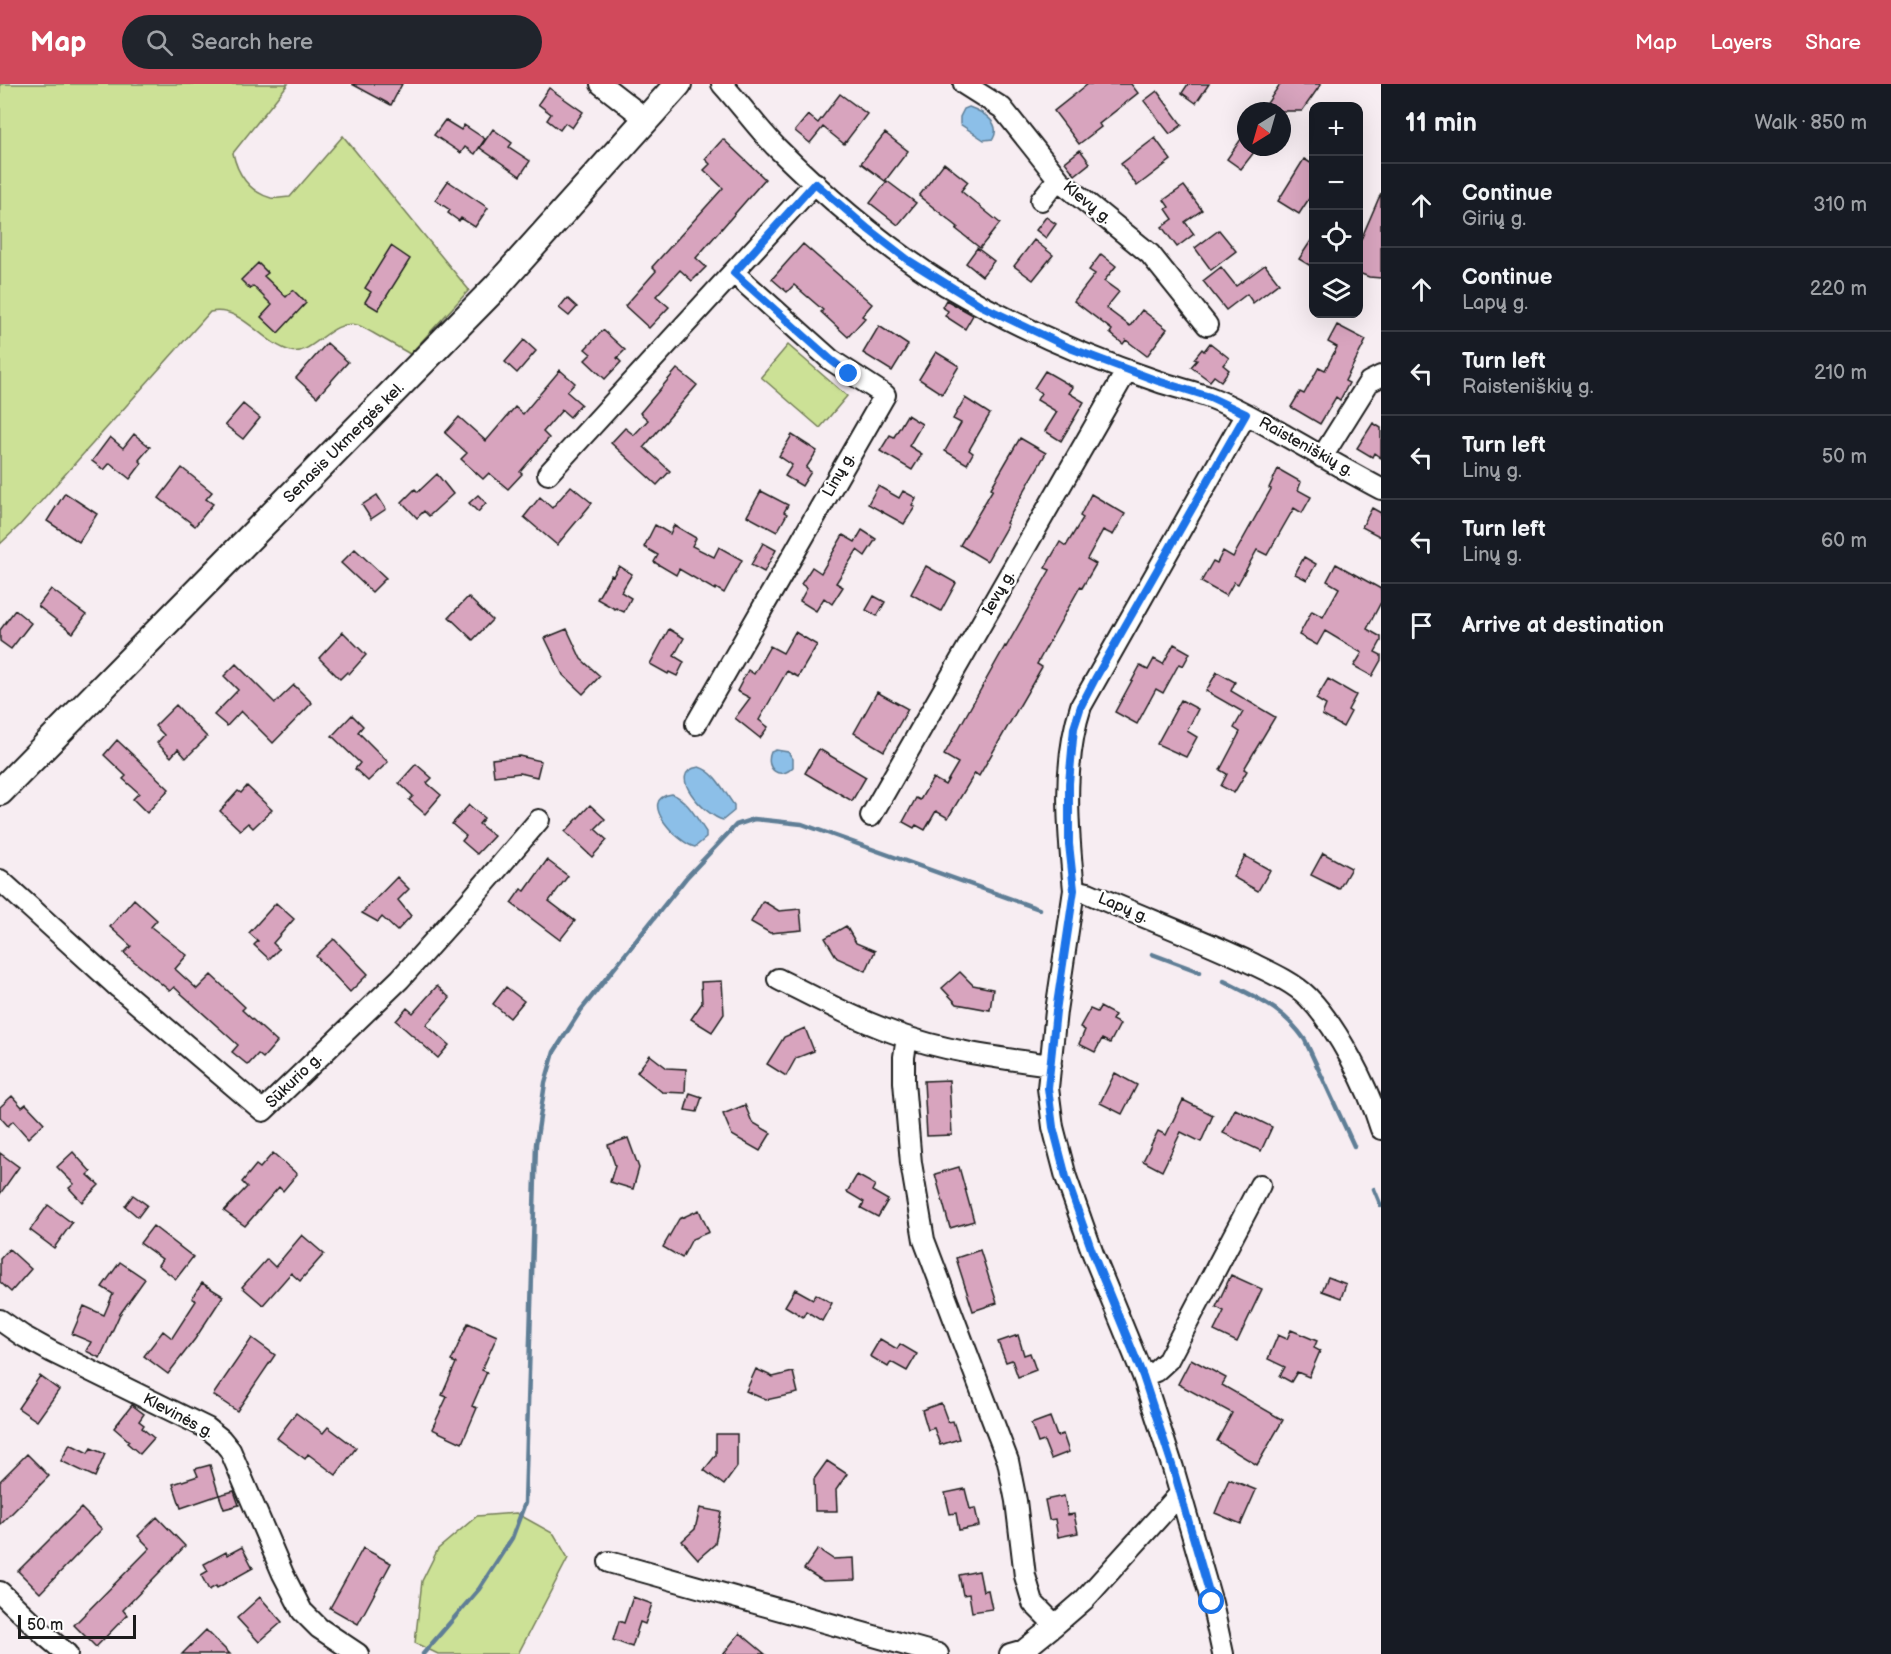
<!DOCTYPE html>
<meta charset="utf-8">
<style>
body{margin:0;font-family:"Balsamiq Sans",sans-serif;background:#20242c;color:#f1f3f6}
.controls{position:absolute;right:18px;top:18px;display:grid;overflow:hidden;border-radius:12px;box-shadow:0 6px 24px #0002}
.controls button{width:54px;height:54px;display:grid;place-items:center;padding:0;border:0;border-bottom:2px solid #363941;background:#171b24;color:#f1f3f6;font:30px sans-serif}
.compass{position:absolute;left:1237px;top:18px;width:54px;height:54px;border-radius:50%;background:#171b24;box-shadow:0 6px 24px #0002;rotate:217deg}
.scale{position:absolute;left:18px;bottom:15px;width:118px;box-sizing:border-box;padding-left:6px;border:3px solid #1c1c1c;border-top:0;font-size:16px;line-height:21px;white-space:nowrap;color:#1c1c1c;-webkit-text-stroke:4px #fff;paint-order:stroke}
.stop{position:absolute;width:18px;height:18px;margin:-14px;border:4px solid #1a73e8;border-radius:50%;background:#fff}
.stop.end{background:#1a73e8;border-color:#fff;box-shadow:0 2px 6px #0008}
.list{margin:0;padding:0;list-style:none}
h2{display:flex;justify-content:space-between;align-items:center;height:78px;margin:0;padding:0 24px;font-size:26px}
h2 small{font-size:20px;font-weight:400;color:#9ea1a6}
.list li{display:grid;grid-template-columns:39px 1fr auto;gap:18px;align-items:center;box-sizing:border-box;height:84px;padding:0 24px;border-top:2px solid #363941}
.list b{display:block;font-size:22px;white-space:nowrap}
.list p{margin:0;font-size:20px;white-space:nowrap;color:#9ea1a6}
.list em{font-size:20px;font-style:normal;color:#9ea1a6}
.icon{flex:none;width:33px;height:33px;fill:none;stroke:currentColor;stroke-width:2;stroke-linecap:round;stroke-linejoin:round}
.map{position:relative;flex:none;width:1381px;height:1570px;overflow:hidden}
header{display:flex;align-items:center;gap:36px;box-sizing:border-box;height:84px;padding:0 30px;background:#d1495b;color:#fff}
header strong{font-size:28px}
nav{display:flex;gap:33px;margin-inline-start:auto;font-size:21px}
.search{width:420px;height:54px;background:#20242c;display:flex;align-items:center;gap:15px;box-sizing:border-box;padding:0 21px;border-radius:33px;color:#9ea1a6;font-size:22px}
main{display:flex}
aside{flex:1;background:#171b24}
.map>svg:first-child{display:block}
</style>
<header>
<strong>Map</strong>
<div class="search"><svg class="icon" aria-label="search" viewBox="0 0 24 24"><circle cx="10" cy="10" r="6"/><path d="M15 15l6 6"/></svg>Search here</div>
<nav><a>Map</a><a>Layers</a><a>Share</a></nav>
</header>
<main>
<div class="map">
<svg width="1381" height="1570" viewBox="0 0 1381 1570">
<rect width="100%" height="100%" fill="#f7edf2"/>
<filter id="ink" filterUnits="userSpaceOnUse"><feTurbulence type="fractalNoise" baseFrequency=".0167" numOctaves="2"/><feDisplacementMap in="SourceGraphic" scale="12" xChannelSelector="R" yChannelSelector="G"/><feConvolveMatrix kernelMatrix="1 2 1 2 8 2 1 2 1" color-interpolation-filters="sRGB"/></filter>
<g filter="url(#ink)">
<path fill="#cce196" stroke="#747e59" stroke-width="1.5" d="M0 0H288L233 69C237 89 249 108 271 114 276 115 284 113 290 113L343 52 469 206 410 270C398 263 385 256 373 249 368 247 362 242 357 241 332 234 311 273 291 267 262 260 242 221 210 228L19 442 0 460Z
M788 261 847 312 820 344 761 293Z
M516 1429 554 1450 568 1474 518 1570H438L415 1559 422 1497 438 1465 477 1432Z"/>
<path fill="#8cbfe8" stroke="#5f7e96" stroke-width="1.5" d="M969 23C983 28 1002 39 993 55L984 56 960 40V33L964 25Z
M776 666 788 668 793 675V683C780 697 764 685 771 668Z
M699 683C716 688 724 708 734 721V727L723 736C707 733 663 688 699 683Z
M672 710C688 716 697 735 706 748V754L695 763C679 760 635 715 672 710Z"/>
<g fill="none" stroke-linecap="round" stroke-linejoin="round">
<path stroke="#5f7e96" stroke-width="4.5" d="M1152 870 1200 888
M1224 897C1258 915 1282 923 1305 956L1354 1062
M1374 1105 1381 1122
M423 1570 479 1505 512 1454 525 1419 536 1060 545 999 554 968 581 926 686 794 736 741 754 735 802 740 1039 825"/>
</g>
<path fill="#d8a4be" stroke="#1c1c1c" stroke-width="1.5" d="M352 0H402L391 21Z
M1088 0H1131L1138 9 1099 40 1101 43 1079 60 1054 27Z
M1188 0H1209L1196 19 1182 9Z
M1280 0H1321L1302 27H1262Z
M549 4 583 28 572 44 565 39 560 46 547 36 551 30 538 20Z
M1157 7 1182 41 1170 50 1144 17Z
M840 10 867 30 844 60 823 43 810 59 795 47 808 31 818 39Z
M445 36 461 46 464 41 485 55 475 70 465 63 461 69 434 51Z
M493 45 512 59 509 63 530 77 520 92 480 64Z
M1246 48V63H1258L1241 85 1227 75Z
M885 49 908 67 885 97 861 79Z
M1155 54 1171 76 1137 102 1121 80Z
M723 55 765 95 696 174 706 183 692 197 680 186 656 212 669 223 649 244 625 222 656 187 652 183 723 104 704 86 710 80 705 75Z
M1080 66 1090 79 1075 91 1065 78Z
M1304 75 1314 81V107L1299 130 1278 117Z
M944 79 968 98 961 107 1000 139 980 164 956 145 958 143 919 112Z
M448 97 488 124 475 143 461 134 459 137 448 129 450 126 435 116Z
M887 97 916 119 898 141 870 119Z
M1184 102 1202 126 1185 138 1194 150 1177 163 1162 143 1173 135 1166 125 1169 123 1164 116Z
M1381 109V194L1369 193 1359 189V160Z
M1046 133 1056 140 1046 154 1036 146Z
M1219 146 1236 167 1211 186 1195 164Z
M1314 152V184L1299 175Z
M1034 156 1053 171 1033 196 1014 182Z
M803 160 872 220 862 232 865 234 848 253 821 228 823 226 794 201 787 208 772 195Z
M391 162 410 175 378 226 365 218 371 208 365 204Z
M977 164 994 177 982 192 966 179Z
M1101 170 1116 182 1104 197 1119 208 1106 224 1130 242 1142 226 1167 245 1147 272 1126 256 1123 260 1110 249 1112 246 1074 217 1095 190 1089 186Z
M258 179 268 189 264 192 286 213 293 206 306 219 278 249 261 233 272 221 253 202 250 205 241 196Z
M1265 181 1279 199 1253 219 1247 210 1226 226 1203 197 1221 183 1236 202Z
M567 214 577 223 569 232 559 224Z
M946 216 973 231 965 245 945 232 948 227 942 223Z
M1337 241 1366 256 1345 297 1349 299 1340 316 1336 313 1320 340 1291 323 1300 308 1304 310 1319 283 1325 286 1337 263 1328 258Z
M879 242 908 261 892 287 863 269Z
M603 246 625 266 617 274 621 278 605 295 585 276 591 270 585 265Z
M524 256 536 267 517 289 505 278Z
M327 259 348 278 317 313 296 294Z
M1210 259 1229 274 1223 281 1229 286 1221 297 1214 292 1210 297 1191 283 1197 276 1194 275 1202 265 1204 267Z
M936 268 959 282 942 310 919 295Z
M677 285 697 301 644 363 670 387 657 401 611 359 625 344 634 351 648 336 640 329Z
M560 286 575 299 567 308 581 320 570 333 562 326 543 348 549 354 520 388 522 390 508 405 489 389 483 395 461 375 467 369 445 349 459 333 486 357 515 323 523 330Z
M1045 287 1073 303 1069 309 1084 318 1061 357 1045 347 1057 328 1037 316 1041 309 1034 304Z
M965 314 990 330 969 366 973 369 967 380 945 367 961 339 953 335Z
M243 320 260 334 243 355 225 341Z
M907 331 922 340 909 362 922 370 912 386 880 367 890 351 894 353Z
M1373 339 1381 344V374L1374 369 1372 373 1357 364Z
M134 350 150 363 139 376 142 379 130 395 110 379 104 386 92 377 110 353 123 364Z
M792 351 817 367 806 384 811 388 802 402 785 392 792 381 779 372Z
M1020 354 1046 369 1006 439 1008 440 987 477 960 461 993 405 991 404Z
M182 384 212 408 206 415 213 420 195 442 159 414Z
M1278 385 1301 398 1298 406 1311 413 1302 429 1294 424 1267 471 1257 466 1238 500 1234 498 1226 512 1201 498 1213 477 1217 479 1223 467 1233 473 1271 405 1269 404Z
M437 390 453 410 429 432 424 427 417 434 402 418 415 405 418 408Z
M571 402 592 419 557 461 524 433 540 413 552 424Z
M878 402 899 414 903 407 916 414 912 421 915 423 904 440 868 420Z
M761 407 788 421 784 428 787 430 777 448 747 432Z
M65 409 97 430 79 458 47 437Z
M1091 410 1125 430 1113 451 1103 446 1087 475 1096 480 1082 504 1080 503 1037 580 1042 583 979 692 975 689 948 734 936 727 925 746 916 741 914 744 903 738 916 714 920 716 933 694 945 701 958 679 944 671 1005 562 1006 563 1050 486 1045 484 1060 458 1066 462 1083 434 1080 432Z
M377 411 386 425 371 435 362 421Z
M478 411 486 419 478 428 469 419Z
M1372 424 1381 429V453L1362 443Z
M655 441 670 450 674 441 696 454 692 462 714 473 719 463 742 476 724 509 716 504 715 506 679 485 676 491 654 478 658 471 644 463Z
M862 446 876 455 865 472 857 466 836 499 843 503 832 520 824 514 816 527 800 517 807 504 801 500 812 483 821 489 843 451 855 458Z
M763 459 776 466 764 488 751 481Z
M355 465 386 494 372 508 341 479Z
M1304 473 1316 480 1307 496 1295 490Z
M1336 480 1381 505V518L1367 545 1381 553V557L1375 568 1381 571V576L1372 592 1354 582 1362 569 1350 562 1325 547 1317 561 1299 551 1312 527 1323 533 1339 504 1327 497Z
M619 482 632 490 621 508 631 514 624 528 616 524 615 525 597 515 611 491 613 492Z
M926 482 956 499 941 527 911 510Z
M51 505 86 531 73 549 38 522Z
M874 512 885 518 877 532 866 526Z
M468 513 492 536 473 556 449 533Z
M15 526 31 539 11 565 0 557V546Z
M567 545 581 575 600 592 583 610 563 591 545 554Z
M669 545 684 554 674 572 684 578 677 592 669 588 668 590 650 580Z
M343 548 366 571 349 590 347 588 340 595 319 574Z
M795 548 817 561 798 593 787 587 759 636 768 643 760 654 735 634 750 614 737 607 748 586 754 590 770 562 783 569Z
M1174 560 1190 569 1183 582 1179 580 1163 609 1156 605 1137 640 1115 628 1140 582 1148 586 1154 575 1163 580Z
M236 580 275 619 294 601 312 619 273 659 241 627 227 642 214 631 238 606 224 592Z
M1217 588 1235 598 1231 607 1275 633 1244 685 1247 687 1234 709 1221 702 1227 690 1220 686 1240 648 1234 644 1243 628 1206 607Z
M1328 595 1356 611 1348 626 1351 628 1343 643 1322 631 1326 621 1316 615Z
M877 608 908 625 884 667 854 649Z
M1181 616 1198 625 1187 647 1197 653 1186 673 1157 660Z
M176 621 207 653 186 674 178 665 171 673 157 659 164 651 155 642Z
M352 631 363 642 358 648 388 678 368 697 355 685 360 679 332 652Z
M117 656 169 705 147 729 133 715 139 709 123 695 126 692 104 671Z
M819 665 866 693 852 717 805 689Z
M519 672 541 677 537 693 520 689 494 692 492 675Z
M416 680 432 694 427 699 441 711 425 730 409 716 413 712 399 699Z
M247 702 272 726 253 744 248 739 240 746 220 727 238 707 241 709Z
M469 721 484 734 479 740 494 752 477 770 462 757 466 752 452 740Z
M590 721 605 735 595 745 607 756 592 773 565 748Z
M1323 769 1351 784 1339 805 1311 791Z
M1245 772 1270 786 1258 807 1233 793Z
M547 776 568 792 549 817 575 837 560 856 511 819 521 805 525 807Z
M397 793 409 805 398 816 411 832 397 847 382 833 378 838 362 829Z
M134 815 157 836 151 843 187 871 175 885 197 905 211 891 245 923 242 926 277 958 263 974 258 970 248 981 232 968 238 961 174 903 170 907 124 869 131 862 110 843Z
M763 817 779 827 800 825 802 846 770 849 751 838Z
M276 819 294 835 273 859 279 865 269 875 254 861 258 857 249 849Z
M846 842 856 859 875 867 866 887 837 874 825 854Z
M334 855 368 890 350 908 316 872Z
M960 888 973 901 993 905 990 926 957 920 942 904Z
M722 897 724 930 712 948 691 935 702 919 701 898Z
M437 902 450 914 426 941 449 961 438 974 396 937 407 924 413 929Z
M506 903 524 917 510 934 493 920Z
M1100 923 1115 931 1112 936 1120 940 1110 959 1102 955 1095 968 1079 960 1085 946 1080 943 1090 925 1097 928Z
M805 944 814 967 796 974 786 992 767 980 784 953Z
M650 971 667 984 686 985 685 1009 662 1008 637 988Z
M1115 989 1137 1001 1122 1030 1100 1019Z
M949 996 952 1051 927 1052 924 997Z
M690 1009 702 1013 697 1028 685 1026Z
M12 1012 22 1023 26 1020 44 1039 28 1054 13 1037 8 1042 0 1033V1023Z
M1183 1016 1213 1031 1201 1058 1181 1048 1162 1087 1143 1077 1158 1047 1166 1051Z
M745 1021 752 1038 771 1049 760 1067 732 1051 723 1030Z
M1235 1025 1272 1043 1261 1067 1223 1049Z
M628 1054 639 1084 633 1105 610 1098 615 1081 608 1061Z
M73 1068 91 1088 88 1091 99 1101 82 1118 69 1104 74 1100 57 1083Z
M0 1069 19 1083 0 1110Z
M273 1069 297 1090 283 1107 279 1103 245 1142 224 1127 247 1103 242 1098 256 1081 260 1084Z
M959 1083 974 1137 950 1144 935 1090Z
M857 1091 875 1101 872 1107 888 1116 878 1133 861 1124 864 1118 847 1108Z
M133 1111 147 1121 138 1133 125 1122Z
M48 1121 72 1139 54 1164 30 1146Z
M699 1126 709 1148 692 1155 682 1174 663 1163 679 1135Z
M153 1142 193 1173 176 1195 158 1181 162 1175 140 1159Z
M302 1151 324 1170 300 1197 291 1189 263 1221 242 1203 267 1175 275 1183Z
M9 1165 31 1185 11 1208 0 1198V1175Z
M980 1166 997 1219 973 1227 956 1174Z
M120 1178 145 1195 120 1230 100 1274 86 1267 91 1258 72 1250 84 1222 104 1231 113 1210 102 1203Z
M1231 1191 1262 1205 1237 1258 1214 1247 1224 1227 1216 1223Z
M1328 1193 1346 1200 1341 1214 1322 1207Z
M202 1199 223 1212 195 1255 168 1290 144 1272 163 1247 172 1254 196 1217 192 1214Z
M795 1205 813 1215 816 1210 832 1219 822 1237 806 1227 803 1233 785 1222Z
M468 1239 497 1252 482 1286 487 1288 472 1322 477 1324 462 1359 432 1345 447 1313 442 1311 456 1279 451 1277Z
M1291 1246 1317 1257 1314 1264 1320 1267 1309 1293 1297 1288 1291 1298 1280 1292 1285 1283 1268 1275 1278 1251 1287 1255Z
M1018 1251 1024 1271 1030 1269 1036 1286 1018 1293 1012 1276 1006 1278 998 1258Z
M252 1254 275 1271 237 1327 213 1311Z
M880 1255 897 1265 900 1260 917 1270 907 1287 891 1278 888 1283 870 1272Z
M1191 1275 1226 1294 1222 1301 1283 1336 1257 1381 1217 1357 1232 1329 1178 1300Z
M756 1285 773 1293 793 1288 798 1309 766 1316 746 1307Z
M40 1292 59 1306 37 1337 18 1324Z
M941 1319 948 1338 953 1337 959 1355 940 1361 934 1344 928 1346 922 1326Z
M132 1321 144 1330 139 1337 144 1341 142 1344 154 1354 140 1370 127 1359 129 1357 114 1344Z
M296 1329 323 1349 328 1343 356 1364 336 1391 308 1370 305 1375 277 1354Z
M1050 1333 1057 1352 1063 1350 1069 1368 1051 1375 1044 1357 1038 1359 1031 1340Z
M716 1350H737V1383L724 1401 704 1386 716 1371Z
M70 1360 88 1369 91 1364 105 1370 95 1393 61 1377Z
M27 1370 49 1392 0 1441V1397Z
M827 1377 847 1390 836 1406 837 1427H815L814 1395Z
M210 1381 219 1411 181 1424 173 1400 198 1392 195 1385Z
M1229 1395 1256 1406 1241 1440 1215 1429Z
M965 1405 970 1425 975 1424 979 1442 959 1446 956 1429 950 1430 945 1409Z
M234 1407 239 1421 224 1425 219 1411Z
M1064 1412 1068 1431 1074 1430 1078 1449 1058 1453 1055 1435 1049 1436 1045 1416Z
M81 1424 102 1445 40 1509 18 1487Z
M700 1424 721 1428 715 1460 698 1475 682 1457 695 1445Z
M157 1433 185 1462 123 1526 127 1531 96 1563 74 1541 150 1464 138 1452Z
M242 1463 253 1484 217 1504 216 1502 209 1506 201 1491 208 1487 204 1480 226 1468 227 1471Z
M363 1464 391 1479 358 1540 330 1524Z
M818 1465 833 1475 854 1474 855 1496 823 1497 804 1485Z
M979 1487 983 1507 988 1506 992 1525 972 1528 969 1510 963 1511 959 1491Z
M260 1513 282 1538 259 1558 237 1534Z
M633 1513 652 1520 645 1540 640 1538 632 1563 613 1556 619 1537 624 1539Z
M206 1546 230 1570H182Z
M740 1549 765 1570H723Z"/>
<g fill="none" stroke-linecap="round" stroke-linejoin="round">
<defs>
<path id="minor" d="M601 0 646 35
M722 0C740 20 756 42 775 62 827 114 885 163 947 202 1013 241 1085 273 1157 297 1174 303 1192 307 1209 313 1236 323 1261 338 1286 352 1318 370 1349 388 1381 405
M964 0 1002 24 1060 97 1150 170 1207 241
M1041 116 1058 95
M1246 330 1081 622C1062 680 1068 746 1074 806L1088 809C1140 832 1193 852 1245 876 1265 886 1292 897 1308 913 1338 944 1368 1003 1381 1045
M1322 373 1369 298 1381 292
M548 390 815 99
M696 640 885 311 831 276 734 189
M871 732 1127 286
M0 796 119 904 263 1027 400 895 469 818 539 736
M1074 806 1056 927 1048 1004 1053 1043 1066 1093 1093 1170 1143 1292 1173 1384 1212 1519 1223 1570
M778 895C816 914 853 934 892 948 942 967 998 974 1051 981
M907 953 904 973V998L911 1079 924 1156 1008 1377 1016 1417 1025 1492 1033 1519 1055 1541 1024 1566 1010 1570
M0 1236 23 1252 52 1268 207 1344 221 1355 230 1366 283 1490 302 1527 319 1544 358 1570
M1143 1292 1156 1287 1168 1276 1260 1101
M609 1478 938 1570
M0 1508 47 1553 67 1570
M1055 1541 1084 1516 1179 1411"/>
<path id="major" d="M0 708 497 202 678 0"/>
</defs>
<use href="#minor" stroke="#1c1c1c" stroke-width="24"/>
<use href="#major" stroke="#1c1c1c" stroke-width="30"/>
<use href="#minor" stroke="#fff" stroke-width="20"/>
<use href="#major" stroke="#fff" stroke-width="26"/>
</g>
</g>
<g fill="none" stroke-linecap="round" stroke-linejoin="round" filter="url(#ink)">
<path stroke="#1a73e8" stroke-width="8" d="M849 290 831 276 734 189 815 99 868 145 908 176 982 222 1070 264 1158 297 1210 313 1246 330 1095 595 1081 622 1074 644 1069 699V760L1074 806 1056 927 1048 1004 1053 1043 1066 1093 1093 1170 1143 1292 1173 1384 1212 1518"/>
</g>
<g text-anchor="middle" dominant-baseline="central" stroke-width="4.5" stroke-linejoin="round" paint-order="stroke">
<g font-size="16" fill="#1c1c1c" stroke="#fff">
<text transform="translate(1087 119) rotate(39)">Klevų g.</text>
<text transform="translate(344 359) rotate(-45)">Senasis Ukmergės kel.</text>
<text transform="translate(1306 363) rotate(29)">Raisteniškių g.</text>
<text transform="translate(839 391) rotate(-60)">Linų g.</text>
<text transform="translate(999 509) rotate(-60)">Ievų g.</text>
<text transform="translate(1123 824) rotate(23)">Lapų g.</text>
<text transform="translate(294 997) rotate(-44)">Sūkurio g.</text>
<text transform="translate(178 1332) rotate(28)">Klevinės g.</text>
</g>
</g>
</svg>
<div class="controls">
<button>+</button>
<button>−</button>
<button><svg class="icon" aria-label="locate" viewBox="0 0 24 24"><circle cx="12" cy="12" r="6"/><path d="M12 2v4M12 18v4M2 12h4M18 12h4"/></svg></button>
<button><svg class="icon" aria-label="layers" viewBox="0 0 24 24"><path d="M12 4l9 5-9 5-9-5zM3 14l9 5 9-5"/></svg></button>
</div>
<svg class="compass" viewBox="-18 -18 36 36"><path d="M0-13l5 13h-10z" fill="#e53935"/><path d="M0 13l5-13h-10z" fill="#9ea1a6"/></svg>
<div class="scale">50 m</div>
<div class="stop" style="left:1212px;top:1518px"></div>
<div class="stop end" style="left:849px;top:290px"></div>
</div>
<aside>
<h2>11 min<small>Walk · 850 m</small></h2>
<ul class="list">
<li><svg class="icon" aria-label="ahead" viewBox="0 0 24 24"><path d="M12 20V5M6 11l6-6 6 6"/></svg><div><b>Continue</b><p>Girių g.</p></div><em>310 m</em></li>
<li><svg class="icon" aria-label="ahead" viewBox="0 0 24 24"><path d="M12 20V5M6 11l6-6 6 6"/></svg><div><b>Continue</b><p>Lapų g.</p></div><em>220 m</em></li>
<li><svg class="icon" aria-label="left" viewBox="0 0 24 24"><path d="M17 20v-9H6M10 6l-5 5 5 5"/></svg><div><b>Turn left</b><p>Raisteniškių g.</p></div><em>210 m</em></li>
<li><svg class="icon" aria-label="left" viewBox="0 0 24 24"><path d="M17 20v-9H6M10 6l-5 5 5 5"/></svg><div><b>Turn left</b><p>Linų g.</p></div><em>50 m</em></li>
<li><svg class="icon" aria-label="left" viewBox="0 0 24 24"><path d="M17 20v-9H6M10 6l-5 5 5 5"/></svg><div><b>Turn left</b><p>Linų g.</p></div><em>60 m</em></li>
<li><svg class="icon" aria-label="arrive" viewBox="0 0 24 24"><path d="M6 21V4h12l-3 4 3 4H6"/></svg><div><b>Arrive at destination</b></div></li>
</ul>
</aside>
</main>
